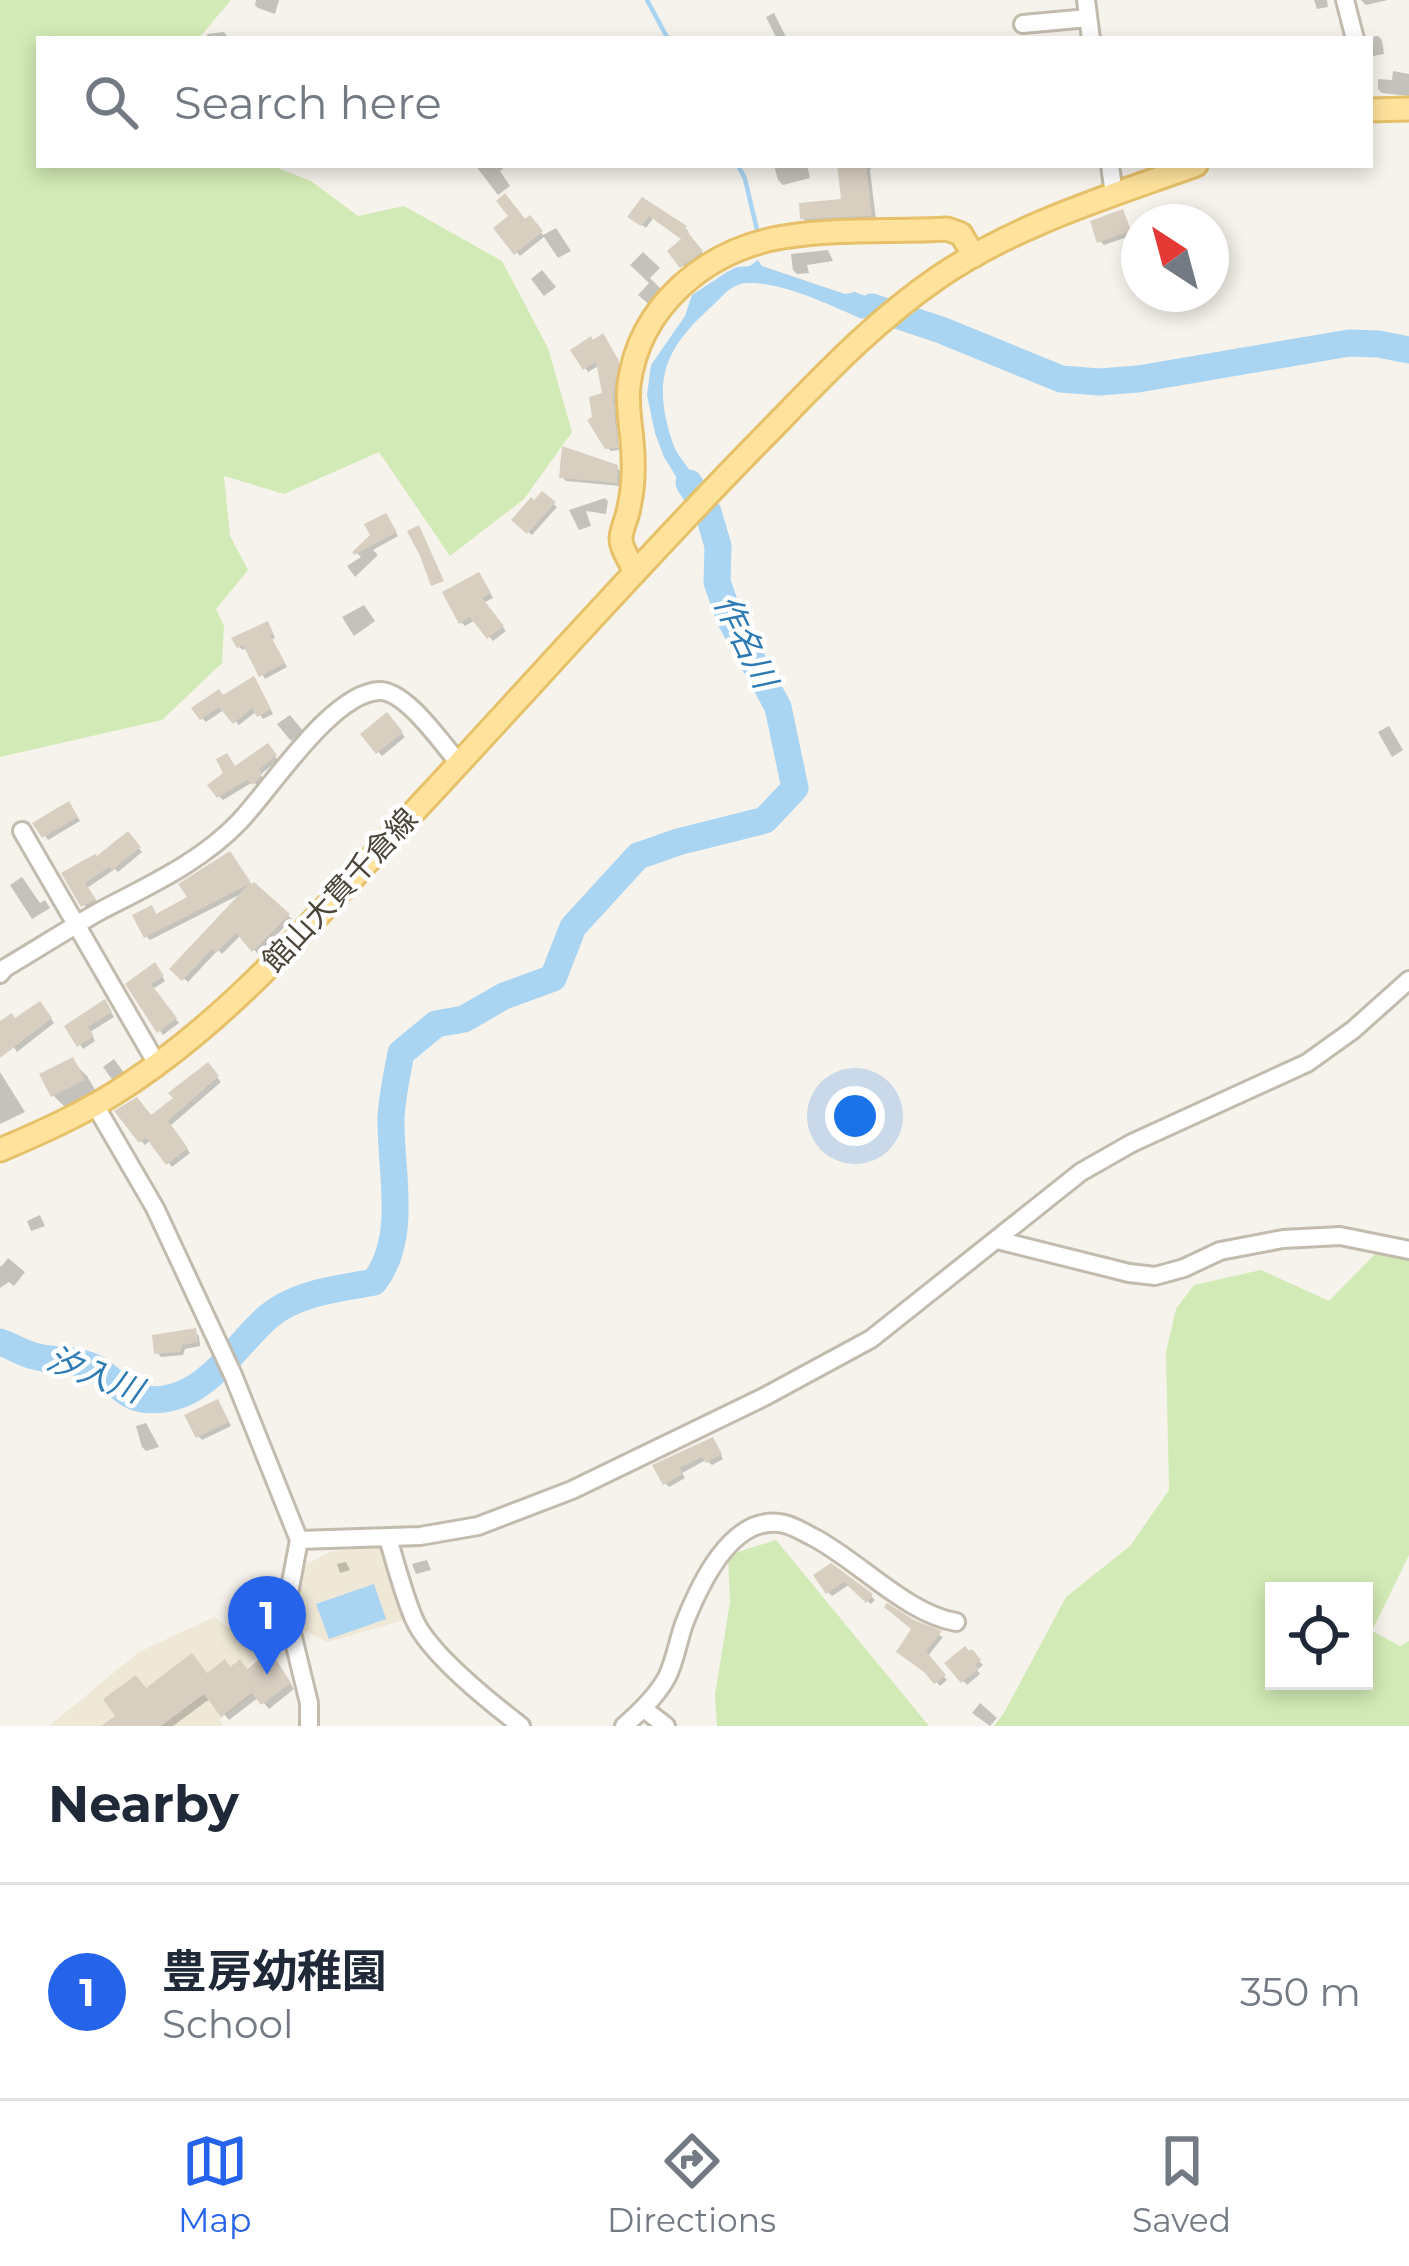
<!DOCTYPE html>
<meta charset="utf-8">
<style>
body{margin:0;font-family:Montserrat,"Noto Sans JP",sans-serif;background:#f6f6f7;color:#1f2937}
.controls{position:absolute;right:36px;bottom:36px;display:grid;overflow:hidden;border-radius:0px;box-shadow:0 6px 18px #0003}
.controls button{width:108px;height:108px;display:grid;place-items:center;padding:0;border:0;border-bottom:3px solid #e0e1e3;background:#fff;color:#1f2937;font:60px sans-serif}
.compass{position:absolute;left:1121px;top:204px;width:108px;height:108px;border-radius:50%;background:#fff;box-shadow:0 6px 18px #0003;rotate:324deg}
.you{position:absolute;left:855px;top:1116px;width:42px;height:42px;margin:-30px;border:9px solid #fff;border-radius:50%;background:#1a73e8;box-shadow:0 0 0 18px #1a73e833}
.badge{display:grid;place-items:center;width:78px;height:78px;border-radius:50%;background:#2563eb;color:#fff;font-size:39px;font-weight:700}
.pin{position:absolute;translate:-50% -99px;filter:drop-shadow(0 3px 6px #0008)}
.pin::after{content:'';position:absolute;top:63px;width:42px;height:36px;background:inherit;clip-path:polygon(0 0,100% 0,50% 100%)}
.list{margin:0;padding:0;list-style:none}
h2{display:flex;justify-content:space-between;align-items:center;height:156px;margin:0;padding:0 48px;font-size:51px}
h2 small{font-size:39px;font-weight:400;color:#747a83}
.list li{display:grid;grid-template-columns:78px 1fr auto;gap:36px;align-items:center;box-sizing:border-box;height:216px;padding:0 48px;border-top:3px solid #e0e1e3}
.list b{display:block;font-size:45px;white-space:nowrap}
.list p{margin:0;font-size:39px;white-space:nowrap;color:#747a83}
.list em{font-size:39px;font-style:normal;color:#747a83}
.icon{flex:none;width:66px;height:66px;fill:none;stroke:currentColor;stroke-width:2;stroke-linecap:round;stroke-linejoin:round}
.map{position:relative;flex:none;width:1409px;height:1726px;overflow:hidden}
.search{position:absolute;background:#fff;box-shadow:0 6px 18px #0003;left:36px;right:36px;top:36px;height:132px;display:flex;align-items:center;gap:30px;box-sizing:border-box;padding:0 42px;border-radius:0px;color:#747a83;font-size:45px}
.sheet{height:372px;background:#fff}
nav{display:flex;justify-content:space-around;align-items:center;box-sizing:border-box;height:168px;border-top:3px solid #e0e1e3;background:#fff;font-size:33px;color:#747a83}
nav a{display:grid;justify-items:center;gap:6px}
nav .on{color:#2563eb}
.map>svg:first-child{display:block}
</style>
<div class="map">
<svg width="1409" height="1726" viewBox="0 0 1409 1726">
<rect width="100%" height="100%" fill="#f6f3ec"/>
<path fill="#efe8d6" d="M382 1546 403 1620 328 1642 285 1622 286 1636 260 1652 248 1666 250 1670 241 1678 252 1695 219 1720 223 1726H49L139 1652 214 1617 235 1632 284 1588 299 1580 306 1565 329 1552Z"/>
<path fill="#d2eab5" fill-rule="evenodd" d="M0 0H231L198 39H39V165H270L311 181 358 216 404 206 502 261 548 348 572 432 524 499 450 556 379 452 284 494 224 476 230 536 248 570 216 609 224 626 222 663 162 720 0 757Z
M1384 1245 1409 1261V1555L1372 1631 1400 1646 1409 1641V1726H994L1004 1713 1066 1597 1130 1546 1169 1490 1166 1352 1176 1309 1194 1285 1261 1270 1329 1301ZM1274 1591H1364V1681H1274Z
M776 1540 929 1726H717L715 1695 730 1602 728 1555Z"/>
<path fill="#a9d4f2" d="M758 260 762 266 845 294 855 292 881 302 862 319C830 305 783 282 748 283 729 284 724 296 711 307 674 341 655 368 666 419 669 431 672 444 678 454 685 464 693 474 699 485L688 496 664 457 655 433 647 395 651 365 685 316 692 295 727 272 737 267 750 266Z
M374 1584 386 1619 329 1639 316 1604Z"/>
<path fill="#0003" d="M256 0H279L275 14 258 8 255 5Z
M1314 0H1327L1328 7 1317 9Z
M1388 0 1366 5 1361 0Z
M774 13 786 37 781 39H777L766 17Z
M224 32 229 39H208L207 34Z
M1378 36 1382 40 1384 54 1373 56 1370 52V37Z
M1393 71 1409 74V96L1382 93 1378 89V79L1392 80Z
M475 165H507L500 171 510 186 498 195Z
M774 165H807L810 178 783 185 778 180Z
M836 165H874L870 170 876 220 808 224 803 218 845 202 841 172Z
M642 201 686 229 689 232 687 235 705 256 686 269 671 251 685 240 654 217 646 228 635 220Z
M1123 213 1133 235 1104 245 1100 241Z
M530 219 543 235 556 228 571 251 558 258 544 237 520 256 497 229Z
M828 250 833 261 807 265 809 273 797 274 793 270 791 254Z
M643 252 660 268 650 278 663 291 651 306 638 295 649 283 630 265Z
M542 270 556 287 544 296 531 279Z
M606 340 621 367 615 403 619 450 611 451 607 447 605 396 600 365 588 372 574 351Z
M617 468 621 472 620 486 566 481 562 477Z
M543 495 557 507 532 535 515 520Z
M605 498 608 501 606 514 586 511 591 526 579 530 569 510Z
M389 520 398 536 373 550 378 555 355 577 347 566 361 557 356 552Z
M482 579 493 598 483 603 506 631 493 641 475 620 465 626 461 622Z
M364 605 375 621 354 636 342 617Z
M271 628 275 638 272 639 287 667 265 679 248 647 243 650 239 647Z
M258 684 273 714 263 719 257 711 239 725 225 709 206 722 202 718 223 698Z
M290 715 304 732 291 741 277 724Z
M387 716 405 737 382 756 364 735Z
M1389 726 1403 750 1392 757 1378 732Z
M267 747 278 760 260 775 264 779 259 786 253 782 223 800 219 796 227 774Z
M72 809 80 821 48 840 37 824Z
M128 835 142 852 118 872 115 869 87 888 98 903 87 909 65 874 97 860Z
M229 855 253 888 254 886 292 919 258 954 241 935 222 954 218 950 188 982 173 969 245 892 150 940 147 937 157 917 191 898Z
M22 877 40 903 45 900 50 908 32 919 10 885Z
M158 970 165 981 153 989 179 1023 163 1035 129 984Z
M108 1007 114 1017 90 1032 95 1041 83 1049 68 1027Z
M43 1008 54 1023 17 1052 0 1025 16 1021Z
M114 1059 125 1074 114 1082 103 1067Z
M72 1061 87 1076 98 1095 68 1110 53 1095Z
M207 1066 221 1082 170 1126 190 1153 172 1167 151 1140 145 1145 141 1141 151 1118 177 1099Z
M0 1072 25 1112 0 1124Z
M40 1215 45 1226 31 1231 27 1221Z
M8 1258 25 1272 14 1286 9 1282 0 1288V1265L1 1267Z
M195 1332 199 1336 200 1346 185 1349 183 1355 161 1357 157 1352Z
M221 1406 231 1426 202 1440 198 1436Z
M146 1423 159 1447 146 1451 142 1447 136 1426Z
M716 1445 723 1459 712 1465 706 1460 682 1473 685 1478 669 1487 665 1483 656 1467Z
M427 1560 431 1570 416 1574 412 1564Z
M346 1562 350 1570 340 1573 337 1564Z
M831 1567 871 1596 875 1600 871 1604 850 1584 832 1596 828 1592Z
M913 1623 943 1637 928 1656 947 1680 940 1686 929 1673Z
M972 1653 983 1665 977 1670 980 1674 967 1685 948 1664Z
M278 1665 294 1689 269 1709 259 1697 229 1720 211 1698 173 1726H106L146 1691 231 1670 248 1672Z
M980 1703 997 1718 990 1726 972 1713Z"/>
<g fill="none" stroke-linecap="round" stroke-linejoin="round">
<path stroke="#a9d4f2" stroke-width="4.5" d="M647 0 668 39
M738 165 745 179 758 234"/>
<path stroke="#a9d4f2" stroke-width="27" d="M872 307 941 330 1061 379 1099 382 1138 379 1349 343 1378 344 1409 350
M0 1342C12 1346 22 1353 34 1356 55 1362 78 1358 97 1369 112 1378 125 1397 143 1399 202 1407 232 1348 269 1316 298 1292 339 1289 374 1282 409 1237 390 1171 391 1118 392 1096 397 1075 401 1053L436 1024 464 1019 504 996 553 978 573 927 638 856 678 842 765 820 795 788 778 707 730 619 717 582 718 546 708 512 689 483"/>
</g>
<path fill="#d8cfc1" d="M837 165H866L872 216 800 219 799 203 841 199Z
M505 193 525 219 530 215 543 231 514 255 493 228 508 216 496 201Z
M642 197 687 226 685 229 703 251 680 268 667 251 681 239 649 216 641 226 627 217Z
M1123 209 1131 231 1097 243 1090 221Z
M603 333 619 361 613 398 618 448 605 449 587 420 592 417 589 397 602 393 596 362 583 370 570 350 591 336 593 340Z
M562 446 618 465 617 483 559 478Z
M542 491 556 502 527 534 511 520 531 497 534 500Z
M386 513 397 532 354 555 352 552 370 535 364 524Z
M419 525 444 581 431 586 420 556 407 531Z
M479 572 491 593 482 598 504 626 487 639 470 617 459 624 442 592Z
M268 621 273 634 270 635 285 663 259 677 243 645 237 648 231 638Z
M254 676 271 709 257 717 252 708 233 724 219 707 200 720 191 708 219 689 223 695Z
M387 712 403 732 376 754 360 734Z
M268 743 277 755 259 770 263 773 253 785 247 780 217 798 207 785 223 773 216 759 227 753 235 766Z
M69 801 78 817 42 838 32 823Z
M128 831 141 847 112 870 109 867 85 883 96 899 81 907 61 873 95 854 97 856Z
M230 851 252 884 254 882 290 914 252 952 236 933 216 953 212 949 182 981 169 969 249 884 144 938 132 915 152 905 156 914 187 897 178 884Z
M155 962 164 976 151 984 177 1018 157 1033 125 984Z
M105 999 112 1012 88 1027 94 1036 77 1047 64 1026Z
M40 1001 52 1018 0 1058V1021L12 1013 15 1018Z
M73 1057 85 1080 51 1097 39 1074Z
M208 1062 219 1076 168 1121 188 1148 166 1165 146 1138 139 1143 114 1111 137 1097 151 1115 173 1098 168 1093Z
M196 1328 198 1342 182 1345 180 1352 154 1354 152 1335Z
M218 1399 229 1422 196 1438 184 1415Z
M713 1437 722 1454 706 1463 702 1457 680 1468 683 1474 663 1485 652 1465Z
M831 1563 873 1594 870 1599 866 1603 844 1582 826 1594 813 1575Z
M887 1603 914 1620 942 1631 926 1651 946 1675 934 1684 924 1672 896 1652 911 1629 884 1607Z
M965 1646 969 1651 972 1649 981 1660 975 1665 979 1669 961 1683 944 1663Z
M192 1653 207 1673 225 1659 230 1667 240 1659 247 1669 261 1658 263 1662 273 1655 291 1683 261 1705 252 1693 221 1717 204 1694 161 1726H101L115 1716 103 1699 136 1675 146 1688Z"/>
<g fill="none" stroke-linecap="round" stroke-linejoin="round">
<defs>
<path id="minor" d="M1086 0 1091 39
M1345 0 1355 39
M1023 24 1088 18
M1110 165 1114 195
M22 831 157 1064
M0 974 5 968C37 949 68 929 100 911 150 885 201 862 240 821 272 787 332 693 379 691 406 690 442 744 459 763
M95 1105 155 1208 233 1375 299 1540 289 1593 291 1629 309 1703V1726
M997 1240 1129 1273 1155 1276 1184 1268 1220 1251 1283 1239 1340 1236 1409 1250
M388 1538C396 1565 403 1593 414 1619 429 1654 490 1702 521 1726
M299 1540 420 1536 478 1526 572 1490 764 1397 871 1339 1081 1172 1132 1143 1307 1063 1353 1030 1409 980
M644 1709 666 1726
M624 1726C640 1712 657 1696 667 1677 675 1661 678 1641 684 1624 699 1586 730 1517 779 1523 791 1524 803 1532 813 1537 859 1561 907 1614 956 1622"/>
<path id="major" d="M1370 110 1409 109
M634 572C631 561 621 550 621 539 621 530 626 521 628 512 632 495 634 476 633 458 633 433 626 409 629 385 639 306 706 250 783 237 836 228 893 232 947 229L961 234 974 256
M0 1150C45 1131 89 1111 129 1084 238 1012 323 909 411 815 527 691 639 564 758 443 816 384 870 324 939 277 1017 224 1108 197 1196 165"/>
</defs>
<use href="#minor" stroke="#c2bbae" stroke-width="22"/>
<use href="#major" stroke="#e6c16a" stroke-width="27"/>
<use href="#minor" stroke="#fff" stroke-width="16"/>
<use href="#major" stroke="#ffe39c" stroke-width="21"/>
</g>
<g text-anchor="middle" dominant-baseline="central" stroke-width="9" stroke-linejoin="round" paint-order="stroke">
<g font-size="30" fill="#4b4439" stroke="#fff">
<text transform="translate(340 890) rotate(-47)">館山大貫千倉線</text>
</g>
<g font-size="33" font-style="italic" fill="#2e7ab2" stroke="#fff">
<text transform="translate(746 641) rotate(64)">作名川</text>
<text transform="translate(95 1374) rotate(21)">汐入川</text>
</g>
</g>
</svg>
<div class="controls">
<button><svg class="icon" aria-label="locate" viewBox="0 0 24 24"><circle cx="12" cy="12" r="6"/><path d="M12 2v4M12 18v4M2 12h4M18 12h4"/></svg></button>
</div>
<svg class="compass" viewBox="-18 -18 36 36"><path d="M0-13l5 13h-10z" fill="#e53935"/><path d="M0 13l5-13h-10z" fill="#747a83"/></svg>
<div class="you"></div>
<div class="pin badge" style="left:267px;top:1675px">1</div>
<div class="search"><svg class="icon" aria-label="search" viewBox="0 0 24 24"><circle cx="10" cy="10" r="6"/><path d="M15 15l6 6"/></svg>Search here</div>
</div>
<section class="sheet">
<h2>Nearby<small></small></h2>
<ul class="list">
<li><span class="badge">1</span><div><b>豊房幼稚園</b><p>School</p></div><em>350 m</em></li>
</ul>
</section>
<nav>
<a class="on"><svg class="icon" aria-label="map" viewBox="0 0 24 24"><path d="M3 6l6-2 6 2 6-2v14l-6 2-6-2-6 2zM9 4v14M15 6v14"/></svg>Map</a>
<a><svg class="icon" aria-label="directions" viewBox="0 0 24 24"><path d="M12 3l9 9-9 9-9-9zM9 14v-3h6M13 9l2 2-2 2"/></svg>Directions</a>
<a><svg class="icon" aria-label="saved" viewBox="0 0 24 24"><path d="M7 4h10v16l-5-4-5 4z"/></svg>Saved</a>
</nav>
